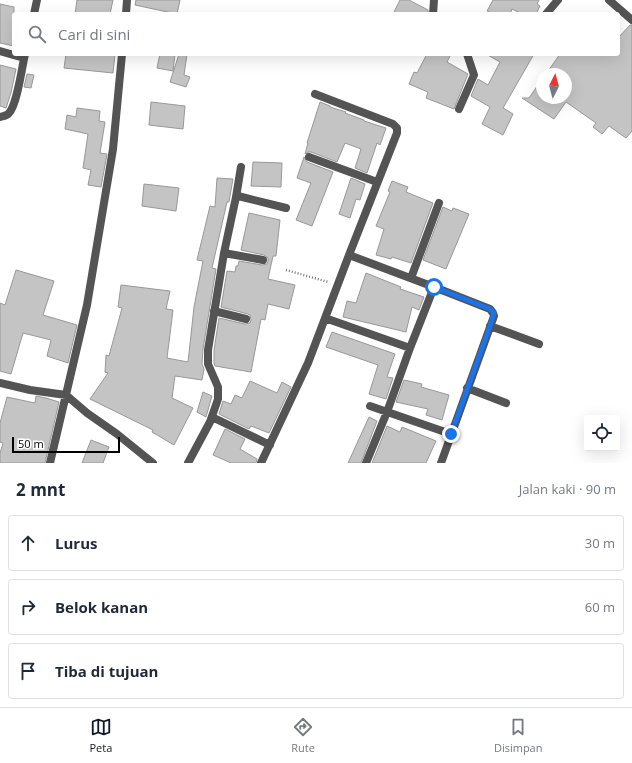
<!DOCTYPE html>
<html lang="id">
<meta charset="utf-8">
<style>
body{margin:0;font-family:"Open Sans",sans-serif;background:#f6f6f7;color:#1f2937}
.controls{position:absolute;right:12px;bottom:12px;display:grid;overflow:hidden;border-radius:4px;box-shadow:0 4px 16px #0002}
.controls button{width:36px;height:36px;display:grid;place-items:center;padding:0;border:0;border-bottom:1px solid #e0e1e3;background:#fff;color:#1f2937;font:20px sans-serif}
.compass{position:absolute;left:536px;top:68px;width:36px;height:36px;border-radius:50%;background:#fff;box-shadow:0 4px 16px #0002;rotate:6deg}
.scale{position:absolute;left:12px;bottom:10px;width:108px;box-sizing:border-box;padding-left:4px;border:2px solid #000;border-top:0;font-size:11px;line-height:14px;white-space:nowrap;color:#000;-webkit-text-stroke:3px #fff;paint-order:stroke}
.stop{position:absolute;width:12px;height:12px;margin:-9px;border:3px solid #1a73e8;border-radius:50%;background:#fff}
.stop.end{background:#1a73e8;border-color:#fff;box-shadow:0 1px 4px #0008}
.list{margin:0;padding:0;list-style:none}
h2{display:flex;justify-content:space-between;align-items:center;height:52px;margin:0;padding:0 16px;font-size:17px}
h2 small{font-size:13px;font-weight:400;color:#747a83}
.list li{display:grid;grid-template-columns:26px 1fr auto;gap:12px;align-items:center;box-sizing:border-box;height:56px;margin:0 8px 8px;padding:0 8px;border:1px solid #e0e1e3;border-radius:4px}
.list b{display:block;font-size:15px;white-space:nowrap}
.list em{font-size:13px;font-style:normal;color:#747a83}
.icon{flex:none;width:22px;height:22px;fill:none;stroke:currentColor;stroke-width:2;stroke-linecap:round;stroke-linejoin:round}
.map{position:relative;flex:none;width:632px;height:463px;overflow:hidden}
.search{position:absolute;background:#fff;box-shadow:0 4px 16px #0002;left:12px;right:12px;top:12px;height:44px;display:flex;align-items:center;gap:10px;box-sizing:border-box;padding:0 14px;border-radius:4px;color:#747a83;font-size:15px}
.sheet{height:244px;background:#fff}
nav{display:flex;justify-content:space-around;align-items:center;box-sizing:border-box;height:56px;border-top:1px solid #e0e1e3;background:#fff;font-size:11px;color:#747a83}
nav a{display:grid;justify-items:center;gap:2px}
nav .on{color:#111827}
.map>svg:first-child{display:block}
</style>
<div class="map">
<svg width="632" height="463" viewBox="0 0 632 463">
<rect width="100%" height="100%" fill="#fff"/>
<path fill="#c4c4c4" stroke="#989898" d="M77 0H113L110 14H75Z
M136 0H180L177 14 135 5Z
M400 0H409L428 10V14H393Z
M493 0H539L537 4 540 6 536 14H522L512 9 510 14H494L487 11Z
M0 4 14 7V46L0 43Z
M630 25H632V131L626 138 609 126 602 134 593 127 596 123 566 102 554 119 522 98H529L542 79V98H566V74H546L560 54H618V38Z
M66 54H115L113 73 64 68Z
M160 54H175L173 71 157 68Z
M179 54H187L184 75 190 77 186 87 170 82Z
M427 54H451L447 62 468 74 454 109 426 98 428 92 409 84 414 72 417 73Z
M486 54H534L503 108 513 114 503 135 482 124 490 107 471 96 478 79 488 85 500 62Z
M0 65 16 69 11 93 6 108 0 106Z
M27 74 34 75 31 88 24 87Z
M151 102 185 106 183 129 149 125Z
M320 102 330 106V107L346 112 345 113 364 120V121L386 128 380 145 377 143 367 173 355 168 361 149 345 143 337 162 311 152H308L305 154 308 143H307Z
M77 108 100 111 99 121 105 122 100 153 107 154 101 187 88 185 91 170 83 168 88 134 65 129 67 115 76 117Z
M304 157 307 162 333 172 312 226 296 220 311 183 297 178Z
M253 162 282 163 281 187 251 186Z
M217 178 233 179 229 202H227L212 268 216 269 203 349 202 364 204 369 202 380 175 376 172 398 193 408 174 445 152 432 153 430 90 399 108 373 105 372 106 355 109 356 122 308 118 307 121 285 170 291 166 309 173 310 167 358 188 362 194 307 203 261 197 260 210 206 215 207Z
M351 178 365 184 360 200 356 199 350 218 339 214Z
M392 181 408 187 406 192 433 203 411 263 392 257 391 259 376 255 384 229 376 226 390 192 388 191Z
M144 184 179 188 176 211 142 206Z
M443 207 452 211 453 208 469 214 446 269 423 260Z
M249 213 280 220 276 256H273L268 279 295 285 289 309 268 304 265 320 261 319 251 372 215 366 214 363V350L219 318 245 324 250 323 251 320 250 315 248 314 221 307 227 271 235 272 236 266H238L239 261 262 265 267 264 268 261V258L264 255 241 250Z
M16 270 54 281 43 315 77 325 68 363 47 356 51 340 23 333 11 374 0 371V303L5 305Z
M366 273 401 287 400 289 424 297 419 310 412 307 406 332 343 317 347 301 356 303Z
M332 332 395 354 387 377 393 378 386 399 369 394 378 365 326 347Z
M404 380 422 384 421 387 449 395 442 420 426 415 428 409 396 402Z
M250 381 277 393 282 382 291 387 269 433 251 426 249 429 219 414 223 401 231 404 235 395 242 398Z
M203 392 212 396 206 417 197 412Z
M36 396 46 398 59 402 45 463H0V453L3 443 0 442V423L7 397 35 403Z
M369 417 377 421 361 463H348Z
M387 426 400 432 402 427 436 441 426 463H372Z
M225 429 245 439 240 449 257 459 256 463H231L213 455Z
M91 440 109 447 103 463H82Z"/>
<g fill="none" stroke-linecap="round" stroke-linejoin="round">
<path stroke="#767676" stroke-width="2.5" stroke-dasharray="1 2" stroke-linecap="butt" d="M286 270 328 282"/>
<path stroke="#545454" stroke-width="8" d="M609 0 632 20
M34 14 37 0
M126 14 127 0
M433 14 434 0
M546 14 558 0
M0 51 24 58
M315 94 393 124 397 128V133L349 255
M459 109 474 75 467 54
M0 117C3 116 7 116 9 113 17 105 22 67 25 54
M309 157 377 182
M236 197 241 167
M224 253 263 260
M411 278 439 203
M434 287 490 309 493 313 494 316 441 463
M214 311 246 319
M490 326 539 344
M0 383 30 390 66 395 87 413 117 434 153 463
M467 388 506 403
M370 406 451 434
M212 417 270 445
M50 463 87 305 113 149 122 54
M188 463 210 422 218 399V387L208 364V350L224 253 236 197 238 196 286 208
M261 463 308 363 349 255 434 287 410 348 325 318
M366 463 387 412 410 348"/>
</g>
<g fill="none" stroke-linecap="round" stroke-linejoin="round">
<path stroke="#1a73e8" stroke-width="5" d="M434 287 490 309 494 313 490 326 451 434"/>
</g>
</svg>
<div class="controls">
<button><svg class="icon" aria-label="locate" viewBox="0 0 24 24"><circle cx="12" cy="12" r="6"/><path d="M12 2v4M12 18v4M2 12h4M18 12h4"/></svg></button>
</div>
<svg class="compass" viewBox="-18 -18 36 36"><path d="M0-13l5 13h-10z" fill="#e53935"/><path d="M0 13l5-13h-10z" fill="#747a83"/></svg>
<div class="scale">50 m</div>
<div class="stop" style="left:434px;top:287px"></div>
<div class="stop end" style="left:451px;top:434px"></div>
<div class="search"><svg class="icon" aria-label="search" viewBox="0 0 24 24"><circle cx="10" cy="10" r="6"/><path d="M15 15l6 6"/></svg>Cari di sini</div>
</div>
<section class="sheet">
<h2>2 mnt<small>Jalan kaki · 90 m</small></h2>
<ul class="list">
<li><svg class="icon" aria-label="ahead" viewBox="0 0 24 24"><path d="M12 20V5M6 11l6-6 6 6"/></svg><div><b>Lurus</b></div><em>30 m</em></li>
<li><svg class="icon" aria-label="right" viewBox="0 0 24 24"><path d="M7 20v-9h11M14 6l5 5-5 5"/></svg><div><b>Belok kanan</b></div><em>60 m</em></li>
<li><svg class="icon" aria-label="arrive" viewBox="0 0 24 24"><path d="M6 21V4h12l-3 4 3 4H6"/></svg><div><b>Tiba di tujuan</b></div></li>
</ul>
</section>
<nav>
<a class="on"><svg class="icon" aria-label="map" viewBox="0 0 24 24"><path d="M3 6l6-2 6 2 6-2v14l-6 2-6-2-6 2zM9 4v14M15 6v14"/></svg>Peta</a>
<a><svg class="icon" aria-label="directions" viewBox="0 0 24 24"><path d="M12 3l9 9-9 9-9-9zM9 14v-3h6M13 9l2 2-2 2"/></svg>Rute</a>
<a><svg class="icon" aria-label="saved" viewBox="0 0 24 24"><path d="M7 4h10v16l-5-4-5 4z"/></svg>Disimpan</a>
</nav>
